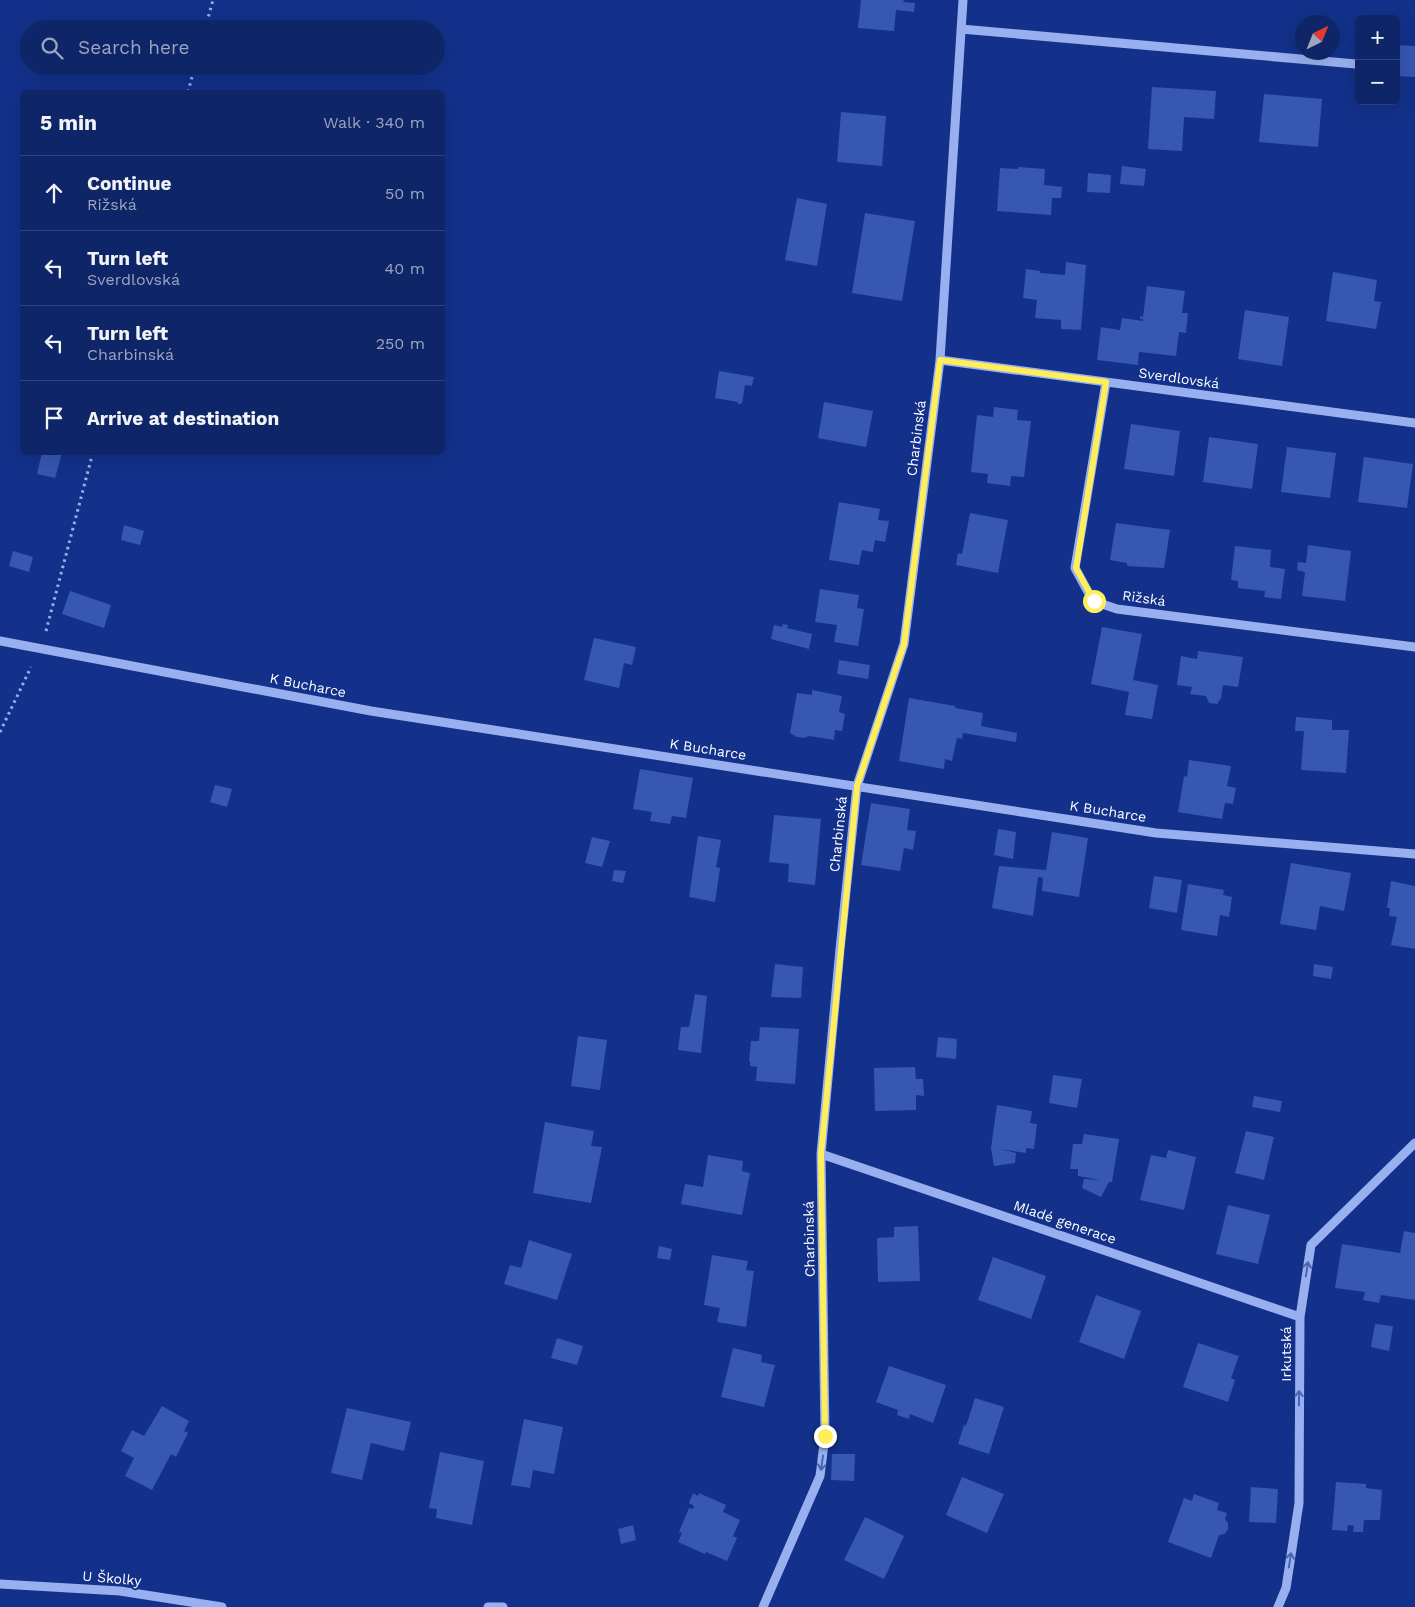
<!DOCTYPE html>
<meta charset="utf-8">
<style>
body{margin:0;font-family:"Work Sans",sans-serif;background:#172d6e;color:#f1f3f6}
.controls{position:absolute;right:15px;top:15px;display:grid;overflow:hidden;border-radius:8px;box-shadow:0 5px 20px #0002}
.controls button{width:45px;height:45px;display:grid;place-items:center;padding:0;border:0;border-bottom:1px solid #2e427c;background:#0e2568;color:#f1f3f6;font:25px sans-serif}
.compass{position:absolute;left:1295px;top:15px;width:45px;height:45px;border-radius:50%;background:#0e2568;box-shadow:0 5px 20px #0002;rotate:43deg}
.stop{position:absolute;width:15px;height:15px;margin:-11px;border:4px solid #ffee59;border-radius:50%;background:#fff}
.stop.end{background:#ffee59;border-color:#fff;box-shadow:0 1px 5px #0008}
.list{margin:0;padding:0;list-style:none}
h2{display:flex;justify-content:space-between;align-items:center;height:65px;margin:0;padding:0 20px;font-size:21px}
h2 small{font-size:16px;font-weight:400;color:#9ba5c0}
.list li{display:grid;grid-template-columns:32px 1fr auto;gap:15px;align-items:center;box-sizing:border-box;height:75px;padding:0 20px;border-top:1px solid #2e427c}
.list b{display:block;font-size:19px;white-space:nowrap}
.list p{margin:0;font-size:16px;white-space:nowrap;color:#9ba5c0}
.list em{font-size:16px;font-style:normal;color:#9ba5c0}
.icon{flex:none;width:28px;height:28px;fill:none;stroke:currentColor;stroke-width:2;stroke-linecap:round;stroke-linejoin:round}
.map{position:relative;flex:none;width:1415px;height:1607px;overflow:hidden}
.search{position:absolute;background:#0e2568;box-shadow:0 5px 20px #0002;left:20px;top:20px;width:425px;height:55px;display:flex;align-items:center;gap:12px;box-sizing:border-box;padding:0 18px;border-radius:28px;color:#9ba5c0;font-size:19px}
.panel{position:absolute;background:#0e2568;box-shadow:0 5px 20px #0002;left:20px;top:90px;width:425px;height:365px;border-radius:8px}
.map>svg:first-child{display:block}
</style>
<div class="map">
<svg width="1415" height="1607" viewBox="0 0 1415 1607">
<rect width="100%" height="100%" fill="#13318a"/>
<path fill="#3657b2" d="M861 0H904L903 2 915 3 914 12 896 10 894 31 858 28Z
M260 20 280 25 279 29H258Z
M1396 45 1415 46V77L1396 76Z
M1152 87 1216 91 1214 119 1184 117 1182 151 1148 149Z
M1264 94 1322 99 1318 147 1259 142Z
M841 112 886 116 882 166 837 162Z
M1122 166 1146 169 1144 186 1120 184Z
M1018 167 1045 169 1044 185 1062 187 1061 198H1052L1051 215 997 211 1000 168 1018 169Z
M1088 173 1111 175 1110 193 1087 192Z
M797 198 827 204 817 266 785 260Z
M865 213 915 221 902 301 852 293Z
M1066 262 1086 265 1081 330 1061 329V320L1035 318 1037 300 1023 298 1026 269 1040 271V273L1065 275Z
M1333 272 1377 280 1374 301 1381 302 1376 329 1326 321Z
M1147 286 1185 291 1182 313H1188L1186 333 1179 332 1176 356 1139 352 1138 365 1097 360 1101 327 1120 330 1122 318 1143 321V319H1140V316L1143 317Z
M1245 310 1289 317 1282 366 1238 359Z
M719 371 754 377 752 386 745 385 742 403 740 404H738V402L715 398Z
M824 402 873 411 866 447 818 438Z
M994 407 1018 410 1017 420 1031 421 1024 477 1011 476 1010 486 987 483 988 474 971 472 977 415 993 417Z
M1131 424 1180 431 1174 476 1124 469Z
M1209 437 1258 444 1252 489 1203 482Z
M1287 447 1336 453 1330 498 1281 492Z
M42 452 62 453 55 478 37 474Z
M1364 457 1413 464 1407 508 1358 502Z
M839 502 880 509 878 520 889 521 885 542 875 540 873 552 862 550 859 565 829 560Z
M970 513 1008 520 998 573 956 565 958 553 962 554Z
M1116 523 1170 530 1164 568 1127 566V563L1110 560Z
M124 525 144 531 140 545 121 540Z
M1308 545 1351 551 1345 601 1302 596 1305 572 1297 570 1298 562 1306 563Z
M1235 546 1271 550 1270 567 1285 569 1281 599 1264 597 1265 591 1238 588V581L1231 580Z
M13 551 33 557 29 572 9 566Z
M820 589 859 595 857 608 864 609 858 646 834 642 837 625 815 622Z
M70 591 111 605 104 628 62 614Z
M783 624 788 625 787 628 812 634 809 649 771 639 774 625 782 627Z
M1102 627 1142 634 1133 680 1158 685 1152 719 1125 715 1129 692 1091 684Z
M594 638 636 647 632 665 624 663 619 688 584 680Z
M1198 651 1243 657 1238 687 1223 685 1221 698 1217 704 1209 703 1206 696 1190 694 1192 687 1177 685 1181 656 1197 659Z
M839 660 870 665 868 679 837 674Z
M812 690 842 696 839 712 845 714 842 731 835 730 834 740 809 736 804 738 797 737 790 733 797 693 812 695Z
M909 698 955 706V708L983 713 981 726 1017 733 1016 742 963 733 962 739 957 738 952 761 945 759 944 769 899 761Z
M1296 717 1332 720V730H1349L1346 773 1301 770 1304 731H1295Z
M1189 760 1231 766 1227 786 1236 788 1233 804 1225 803 1222 819 1178 812 1184 776 1187 777Z
M640 769 693 778 686 818 672 816 670 824 650 821 652 812 633 809Z
M215 785 232 789 227 807 210 802Z
M871 803 910 809 907 830 916 831 913 850 904 848 900 871 861 865Z
M774 815 821 819 815 885 788 882 789 864 769 862Z
M998 829 1016 832 1013 859 994 855Z
M1052 832 1088 838 1079 897 1042 891 1043 878 1038 877 1033 916 992 908 999 866 1046 870Z
M698 836 721 840 716 867 720 868 715 902 689 897Z
M592 837 610 841 602 867 585 863Z
M1291 863 1351 873 1344 911 1320 906 1316 930 1280 924Z
M614 870 626 871 623 883 612 881Z
M1154 876 1182 880 1177 913 1149 908Z
M1391 881 1415 886V949L1391 945 1397 917 1389 916 1390 908H1387Z
M1188 884 1224 890 1223 895 1232 897 1229 917 1220 915 1217 936 1181 930Z
M775 964 803 967 801 998 771 997Z
M1314 964 1333 967 1331 979 1313 976Z
M695 994 707 996 701 1053 678 1050 681 1027H689Z
M760 1027 799 1029 795 1084 756 1081 757 1067 750 1066V1061H749L751 1041H759Z
M578 1036 607 1040 600 1090 571 1086Z
M938 1037 957 1039 956 1059 936 1057Z
M915 1067 916 1079H923L924 1096 916 1095V1110L875 1111 874 1068Z
M1053 1075 1082 1079 1077 1108 1049 1103Z
M1254 1096 1282 1101 1280 1112 1252 1107Z
M997 1105 1032 1111 1030 1123 1037 1124 1034 1149 1026 1148V1153L1000 1149 1016 1153 1015 1163 994 1166 991 1148Z
M545 1122 594 1131 591 1146 602 1147 591 1203 533 1193Z
M1246 1131 1274 1137 1264 1180 1235 1173Z
M1084 1134 1119 1139 1112 1182H1109L1101 1197 1082 1188 1084 1179 1100 1180 1078 1176V1169H1070L1073 1144H1082Z
M1168 1150 1196 1157 1184 1210 1140 1200 1151 1155 1166 1158Z
M708 1155 743 1161 742 1171 750 1173 742 1215 681 1204 685 1184 703 1187Z
M1228 1205 1270 1215 1258 1264 1216 1254Z
M918 1226 920 1281 878 1282 877 1238 894 1237V1227Z
M1404 1231 1415 1233V1300L1381 1295 1379 1303 1363 1300 1365 1292 1335 1288 1342 1244 1400 1253Z
M529 1240 572 1254 557 1300 504 1284 510 1265 521 1268Z
M659 1246 672 1249 670 1260 657 1258Z
M712 1255 748 1261 746 1270 754 1271 746 1327 717 1322 720 1308 704 1305Z
M993 1257 1046 1276 1031 1319 978 1300Z
M1096 1295 1141 1311 1124 1359 1079 1342Z
M1375 1324 1393 1326 1389 1351 1371 1347Z
M557 1338 583 1346 577 1365 551 1358Z
M1198 1343 1239 1356 1231 1378 1235 1380 1228 1402 1183 1387Z
M733 1348 762 1355 761 1362 775 1365 764 1407 721 1397Z
M889 1366 946 1385 933 1423 910 1414 909 1419 897 1415 898 1410 876 1402Z
M975 1398 1004 1407 989 1454 958 1444 964 1425 966 1426Z
M162 1406 189 1421 184 1431 188 1433 176 1457 171 1454 152 1490 125 1476 134 1458 121 1451 132 1430 144 1436Z
M347 1408 411 1422 404 1451 371 1443 362 1480 331 1473Z
M524 1419 563 1427 554 1474 533 1470 530 1488 511 1485Z
M440 1452 484 1461 472 1525 436 1518 437 1509 429 1508Z
M832 1454H855L854 1481 831 1480Z
M962 1477 1004 1494 987 1533 946 1515Z
M1336 1482 1366 1484V1488L1382 1490 1380 1520H1364L1363 1532H1353L1354 1526 1348 1525 1347 1531 1332 1530Z
M1251 1487 1278 1489 1276 1523 1249 1522Z
M693 1493 698 1496 699 1493 726 1505 723 1512 740 1520 733 1536 737 1538 727 1561 706 1552 705 1554 678 1542 682 1533 679 1532 689 1508 693 1509 694 1506 689 1503Z
M1194 1494 1219 1503 1217 1510 1227 1513 1225 1519 1228 1523V1529L1225 1534 1219 1535 1211 1558 1168 1542 1184 1498 1192 1501Z
M865 1517 904 1536 884 1579 844 1560Z
M633 1525 636 1540 621 1544 618 1529Z"/>
<g fill="none" stroke-linecap="round" stroke-linejoin="round">
<path stroke="#99b0f0" stroke-width="3" stroke-dasharray="2.5 4" stroke-linecap="butt" d="M205 29 213 0
M188 92 195 66
M46 631 93 452
M0 732 31 667"/>
<path stroke="#99b0f0" stroke-width="9" d="M961 29 1356 64
M940 360 1415 423
M1106 382 1075 568 1093 601 1117 609 1415 647
M0 641 371 711 1156 833 1415 854
M821 1154 1300 1317
M0 1584 120 1591 222 1607
M488 1607H503
M763 1607 820 1476 825 1436 821 1154 840 949 857 786 904 644 940 360 963 0
M1278 1607 1286 1588 1299 1503 1300 1317 1311 1245 1415 1143"/>
</g>
<defs><path id="oneway-shaft" d="M-6 0H5M1.5-3L5.5 0L1.5 3" fill="none" stroke-width="1.6" stroke-linecap="round" stroke-linejoin="round" transform="scale(1.25)"/></defs>
<g stroke="#4964b3">
<use href="#oneway-shaft" transform="translate(1307 1269) rotate(-81)"/>
<use href="#oneway-shaft" transform="translate(1299 1398) rotate(-90)"/>
<use href="#oneway-shaft" transform="translate(822 1463) rotate(98)"/>
<use href="#oneway-shaft" transform="translate(1290 1560) rotate(-81)"/>
</g>
<g fill="none" stroke-linecap="round" stroke-linejoin="round">
<path stroke="#ffee59" stroke-width="6" d="M825 1436 821 1154 857 786 904 644 940 360 1106 382 1076 568 1094 601"/>
</g>
<g text-anchor="middle" dominant-baseline="central" stroke-width="4" stroke-linejoin="round" paint-order="stroke">
<g font-size="14" fill="#fff" stroke="#13318a">
<text transform="translate(1179 378) rotate(8)">Sverdlovská</text>
<text transform="translate(916 438) rotate(-83)">Charbinská</text>
<text transform="translate(1144 598) rotate(8)">Rižská</text>
<text transform="translate(308 685) rotate(11)">K Bucharce</text>
<text transform="translate(708 749) rotate(9)">K Bucharce</text>
<text transform="translate(1108 811) rotate(9)">K Bucharce</text>
<text transform="translate(838 834) rotate(-84)">Charbinská</text>
<text transform="translate(1065 1222) rotate(19)">Mladé generace</text>
<text transform="translate(809 1239) rotate(-91)">Charbinská</text>
<text transform="translate(1286 1354) rotate(-90)">Irkutská</text>
<text transform="translate(112 1578) rotate(5)">U Školky</text>
</g>
</g>
</svg>
<div class="controls">
<button>+</button>
<button>−</button>
</div>
<svg class="compass" viewBox="-18 -18 36 36"><path d="M0-13l5 13h-10z" fill="#e53935"/><path d="M0 13l5-13h-10z" fill="#9ba5c0"/></svg>
<div class="stop" style="left:1094px;top:601px"></div>
<div class="stop end" style="left:825px;top:1436px"></div>
<div class="search"><svg class="icon" aria-label="search" viewBox="0 0 24 24"><circle cx="10" cy="10" r="6"/><path d="M15 15l6 6"/></svg>Search here</div>
<section class="panel">
<h2>5 min<small>Walk · 340 m</small></h2>
<ul class="list">
<li><svg class="icon" aria-label="ahead" viewBox="0 0 24 24"><path d="M12 20V5M6 11l6-6 6 6"/></svg><div><b>Continue</b><p>Rižská</p></div><em>50 m</em></li>
<li><svg class="icon" aria-label="left" viewBox="0 0 24 24"><path d="M17 20v-9H6M10 6l-5 5 5 5"/></svg><div><b>Turn left</b><p>Sverdlovská</p></div><em>40 m</em></li>
<li><svg class="icon" aria-label="left" viewBox="0 0 24 24"><path d="M17 20v-9H6M10 6l-5 5 5 5"/></svg><div><b>Turn left</b><p>Charbinská</p></div><em>250 m</em></li>
<li><svg class="icon" aria-label="arrive" viewBox="0 0 24 24"><path d="M6 21V4h12l-3 4 3 4H6"/></svg><div><b>Arrive at destination</b></div></li>
</ul>
</section>
</div>
